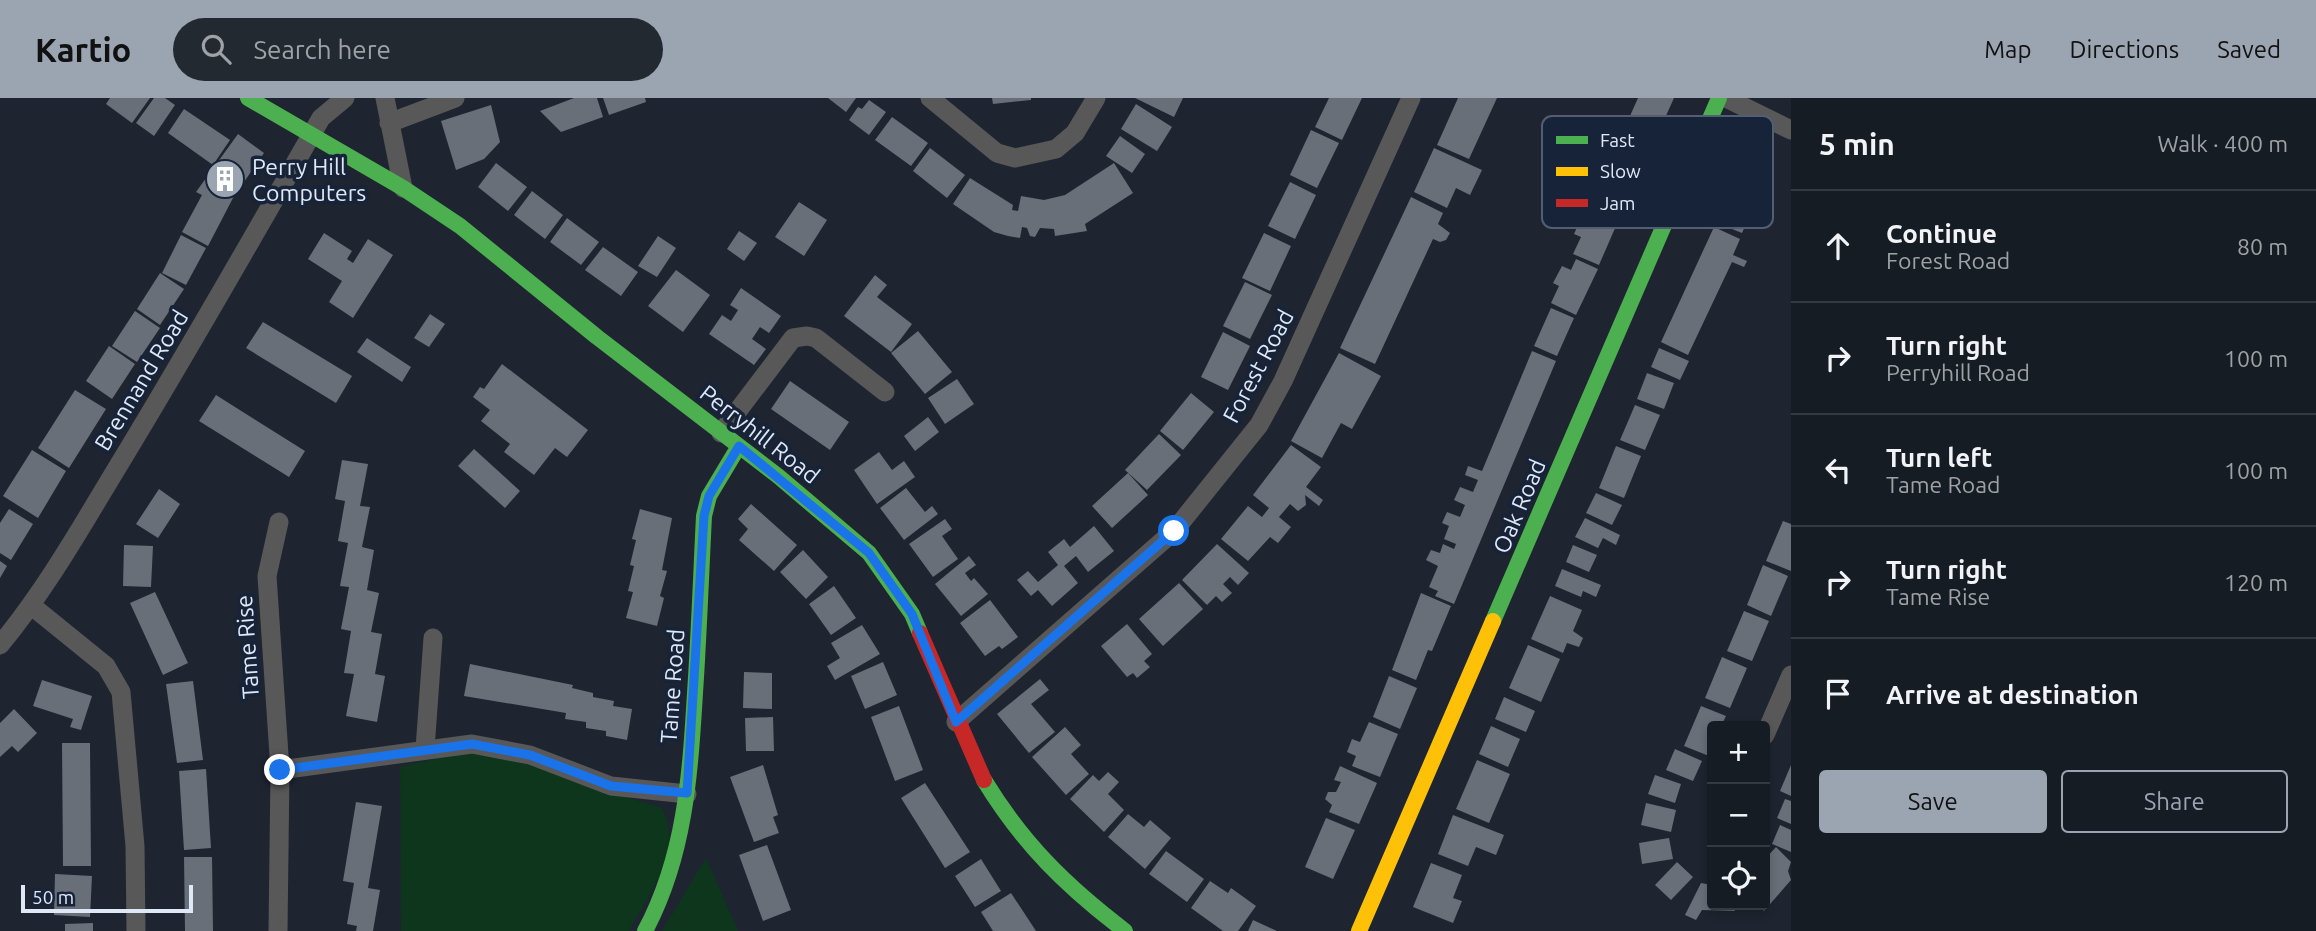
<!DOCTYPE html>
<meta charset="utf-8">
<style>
body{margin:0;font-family:Ubuntu,sans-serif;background:#232931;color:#f1f3f6}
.controls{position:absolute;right:21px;bottom:21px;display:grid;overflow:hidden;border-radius:7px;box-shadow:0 4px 10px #0003}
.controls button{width:63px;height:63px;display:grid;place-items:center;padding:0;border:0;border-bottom:2px solid #353a41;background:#161c24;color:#f1f3f6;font:35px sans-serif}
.scale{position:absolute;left:21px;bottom:18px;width:172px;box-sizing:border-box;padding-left:7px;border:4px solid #dfe8f6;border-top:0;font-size:19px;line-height:24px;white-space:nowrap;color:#dfe8f6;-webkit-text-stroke:5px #162338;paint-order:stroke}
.stop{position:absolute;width:21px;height:21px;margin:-16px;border:5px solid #1a73e8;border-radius:50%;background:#fff}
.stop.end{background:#1a73e8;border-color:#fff;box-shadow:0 2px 7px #0008}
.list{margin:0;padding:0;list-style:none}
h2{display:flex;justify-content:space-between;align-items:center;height:91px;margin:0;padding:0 28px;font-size:30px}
h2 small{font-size:23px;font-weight:400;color:#9ea1a6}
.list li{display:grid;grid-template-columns:46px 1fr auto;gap:21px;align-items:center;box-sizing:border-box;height:112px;padding:0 28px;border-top:2px solid #353a41}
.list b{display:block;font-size:26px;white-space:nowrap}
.list p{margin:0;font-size:23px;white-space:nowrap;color:#9ea1a6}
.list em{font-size:23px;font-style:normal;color:#9ea1a6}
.actions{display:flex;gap:14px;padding:21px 28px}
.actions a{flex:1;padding:16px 0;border:2px solid #9ba4b1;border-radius:7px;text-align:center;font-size:24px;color:#9ba4b1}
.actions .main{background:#9ba4b1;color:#111}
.icon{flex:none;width:38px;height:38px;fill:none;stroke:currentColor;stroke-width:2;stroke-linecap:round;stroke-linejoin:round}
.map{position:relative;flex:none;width:1791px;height:833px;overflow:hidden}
header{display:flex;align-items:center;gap:42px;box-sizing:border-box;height:98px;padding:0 35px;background:#9ba4b1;color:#111}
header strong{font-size:33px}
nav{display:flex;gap:38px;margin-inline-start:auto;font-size:24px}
.search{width:490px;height:63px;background:#232931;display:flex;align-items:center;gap:18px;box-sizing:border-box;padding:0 24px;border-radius:38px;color:#9ea1a6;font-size:26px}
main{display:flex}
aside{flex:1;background:#161c24}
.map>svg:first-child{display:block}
</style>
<header>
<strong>Kartio</strong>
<div class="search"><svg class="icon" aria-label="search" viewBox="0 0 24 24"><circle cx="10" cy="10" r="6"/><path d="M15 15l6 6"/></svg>Search here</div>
<nav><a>Map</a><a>Directions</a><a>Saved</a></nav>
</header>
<main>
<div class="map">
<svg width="1791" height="833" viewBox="0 0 1791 833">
<rect width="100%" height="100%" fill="#1e2530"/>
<path fill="#0d361d" d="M472 652 526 661 593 689 662 710C684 753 649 795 629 833H401L400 669Z
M706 760 738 833H662Z"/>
<path fill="#686f79" d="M110 0H150L132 25 106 6Z
M154 0H165L175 7 154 38 136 25Z
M574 0H597L603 19 561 34 540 13Z
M603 0H645L646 4 609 17Z
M828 0H856L846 14Z
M992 0H1031V2L993 6Z
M1135 0H1183L1174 19Z
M1329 0H1362L1342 42 1315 29Z
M1458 0H1497L1469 61 1437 47Z
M1638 0H1674L1660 31 1630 18Z
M869 2 886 14 869 37 849 22 858 9 862 11Z
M1136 6 1172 29 1157 53 1121 31Z
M491 7 500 44 484 61 456 72 441 23Z
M184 11 230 42 213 67 168 35Z
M892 19 928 45 911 68 875 42Z
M1311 32 1339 45 1317 90 1290 77Z
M238 36 264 55 233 100 208 148 182 134 202 97 196 94Z
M1120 38 1145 56 1132 75 1106 58Z
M930 50 965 77 947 100 913 73Z
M1434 50 1482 72 1470 97 1456 90 1447 110 1414 94Z
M496 65 527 89 508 113 478 89Z
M1114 65 1133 95 1085 126 1087 133 1055 138 1054 131 1040 130 1035 139 1030 138 1027 130 1022 129 1020 140 1008 138 994 134 953 106 970 80 1013 107 1012 112 1018 113 1021 98 1044 102 1065 97Z
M1290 84 1316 97 1295 141 1268 128Z
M532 93 563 117 545 141 514 117Z
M1411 99 1443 115 1438 126 1450 135 1446 142 1440 144 1433 141 1375 266 1340 250Z
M799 104 827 122 804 158 775 139Z
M1725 106 1750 117 1742 135 1717 125Z
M1571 108 1616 128 1599 167 1573 156 1581 139 1574 136 1579 125 1566 119Z
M567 120 599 144 581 167 550 144Z
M1714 129 1740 141 1733 157 1747 163 1744 169 1732 164 1688 257 1661 244Z
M739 133 757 145 744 163 727 151Z
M324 135 352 153 347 161 353 165 368 141 393 157 353 220 329 204 342 183 308 161Z
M1264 135 1291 148 1270 193 1242 180Z
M181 137 206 150 186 187 162 175Z
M658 138 676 150 657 179 638 168Z
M603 149 638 174 621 198 585 172Z
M1576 161 1598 171 1576 217 1551 205 1559 188 1553 185 1562 168 1571 172Z
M676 172 710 197 683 234 648 208Z
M160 175 184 191 160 227 137 211Z
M875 177 887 187 877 199 912 226 891 254 844 218Z
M1245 184 1272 197 1250 241 1223 228Z
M741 190 781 218 769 235 760 229 752 241 766 251 754 267 709 236 722 217 731 223 738 212 730 207Z
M1551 210 1574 220 1557 258 1534 248Z
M135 213 160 230 137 264 112 248Z
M430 216 445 226 429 249 414 240Z
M263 224 352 278 336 305 246 250Z
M918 233 952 274 925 296 891 255Z
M1223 234 1250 248 1228 292 1201 279Z
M367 240 411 269 402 284 357 254Z
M109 248 135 266 112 301 86 283Z
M1659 250 1689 263 1680 282 1651 269Z
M1532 253 1556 263 1454 506 1435 498 1438 493 1429 489 1438 468 1426 462 1431 452 1440 455 1443 446 1454 451 1456 446 1444 441 1449 428 1442 425 1447 414 1460 419 1465 407 1454 402 1460 389 1473 394 1478 382 1465 377 1468 368 1482 373Z
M1339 255 1381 278 1352 331 1341 325 1322 360 1291 343Z
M502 266 588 332 567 359 555 350 534 377 504 354 510 346 481 323 490 312 473 299 480 289 484 291Z
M1647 275 1674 285 1664 311 1637 301Z
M957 281 974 306 945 326 928 300Z
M790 283 849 324 830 352 771 311Z
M75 292 106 311 69 370 38 350Z
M1191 295 1214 314 1183 352 1160 333Z
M216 297 305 353 289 379 199 323Z
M1635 307 1660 317 1645 352 1620 342Z
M928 319 939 334 915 353 904 338Z
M1159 336 1181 357 1147 392 1125 372Z
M1291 347 1321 369 1306 389 1323 402 1319 408 1305 397 1306 407 1298 413 1290 406 1279 419 1291 429 1278 445 1270 439 1248 463 1221 441 1248 408 1262 419 1269 410 1253 397Z
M1616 348 1641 358 1624 400 1599 390Z
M474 351 520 393 505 410 458 368Z
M32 352 66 373 38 420 3 398Z
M879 354 892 372 904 363 915 379 877 406 854 372Z
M342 362 368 366 360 408 370 409 362 449 374 452 367 492 379 495 371 534 382 536 375 576 385 578 377 624 346 618 354 576 344 575 351 533 341 531 349 489 340 488 348 445 338 443 345 403 335 401Z
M1128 375 1148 397 1112 430 1092 408Z
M906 390 925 414 932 408 938 416 904 442 880 410Z
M159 391 180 406 158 440 136 426Z
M1596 395 1622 407 1612 427 1586 415Z
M751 406 797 447 774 473 739 442 748 431 738 421Z
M9 411 33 426 11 462 0 455V425Z
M640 411 672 420 662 472 667 473 660 498 664 500 657 528 626 520 633 494 628 493 634 468 630 467 636 442 632 441Z
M1585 420 1620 437 1616 447 1603 440 1598 450 1575 439Z
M945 421 952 431 942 438 958 461 933 479 909 446Z
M1783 423 1791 426V473L1766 463Z
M1094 428 1114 453 1088 474 1076 458 1064 468 1078 485 1052 508 1038 492 1031 498 1017 482 1028 473 1038 484 1058 467 1048 454 1064 441 1070 449Z
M1217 446 1249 475 1238 487 1230 479 1223 486 1232 495 1222 504 1216 498 1207 507 1182 482Z
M124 447 153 448 151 489 123 488Z
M1573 447 1597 457 1589 474 1566 464Z
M803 452 828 479 806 501 780 474Z
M969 458 976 467 965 475 971 483 974 480 988 496 961 518 935 486Z
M0 463 7 468 0 480Z
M1763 467 1788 478 1771 518 1747 507Z
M1562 471 1601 487 1596 499 1583 493 1581 499 1555 488Z
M1179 485 1203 511 1163 548 1139 521Z
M834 488 856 520 831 537 809 506Z
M155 494 188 565 163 577 130 505Z
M1421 495 1451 508 1432 553 1428 552 1416 582 1392 572Z
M1550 498 1582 512 1573 533 1583 540 1579 549 1567 545 1563 555 1531 541Z
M990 502 1018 539 1002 551 999 548 985 558 960 525Z
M1744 513 1769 523 1752 563 1727 553Z
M1127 526 1152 556 1144 563 1150 569 1137 580 1133 575 1127 579 1101 548Z
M862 527 880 556 835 582 827 568 840 560 831 545Z
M1528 547 1560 561 1541 604 1509 590Z
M1722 559 1747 570 1730 610 1705 600Z
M883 564 897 597 865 611 851 578Z
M470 566 573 587 572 590 593 595V599L614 603 613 608 632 611 627 642 606 638V633L586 630V624L565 621 566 615 464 598Z
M744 574 772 575V611L743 610Z
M1389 578 1417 590 1400 631 1373 619Z
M1040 581 1049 592 1031 606 1055 634 1029 655 997 616Z
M42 582 92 598 81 632 70 629 73 621 33 608Z
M193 583 203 662 177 665 166 586Z
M1504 599 1535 613 1526 634 1495 621Z
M899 608 923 672 895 683 871 619Z
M1701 608 1726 618 1721 628H1712L1709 658 1684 648Z
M14 611 37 635 18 654 12 648 0 659V625Z
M773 619 774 653H746L745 620Z
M1369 624 1398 636 1380 679 1352 668 1356 658 1347 654 1352 641 1360 644Z
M1491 628 1520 641 1508 669 1479 656Z
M1065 629 1081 647 1071 656 1089 676 1066 697 1032 659Z
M62 645H90L91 768H63Z
M1675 651 1702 663 1693 683 1666 672Z
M1477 662 1510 676 1489 725 1456 711Z
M763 667 778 717 773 719 779 735 754 744 730 679Z
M1791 667V698L1780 693Z
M1340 668 1377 685 1359 726 1329 714 1332 707 1325 701 1328 694H1336L1341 684 1334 682Z
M206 671 211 750 184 752 179 673Z
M1108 674 1119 684 1108 696 1124 712 1104 734 1070 701 1093 677 1099 683Z
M1655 677 1681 686 1675 705 1648 696Z
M925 685 970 754 945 770 901 700Z
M1785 701 1791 703V726L1777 720Z
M356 704 382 708 368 790 380 792 373 833H356L357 828 347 826 354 785 343 783Z
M1646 705 1676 712 1671 734 1641 727Z
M1128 716 1144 729 1150 722 1171 740 1145 771 1108 739Z
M1453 717 1504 737 1496 757 1476 749 1468 768 1438 756Z
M1326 720 1355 732 1333 781 1305 769Z
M1780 727 1791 732V754L1772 746Z
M1669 740 1673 761 1642 766 1639 745Z
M767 747 791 812 763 823 739 757Z
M1776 749 1791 764 1788 773 1791 782 1764 813 1758 807H1765V761Z
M1166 753 1204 781 1187 804 1149 776Z
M184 759H212L213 833H185Z
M981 761 1001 793 975 809 955 778Z
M1677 764 1693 779 1671 802 1655 787Z
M1431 765 1462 777 1453 800 1462 803 1453 825 1413 809Z
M55 776 92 778 90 819 54 817Z
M1210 783 1228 795 1231 790 1256 808 1238 833H1223L1191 810Z
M1701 785 1712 787V807H1734L1735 813 1702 812 1696 822 1685 817Z
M1011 795 1036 833H993L981 814Z
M1253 822 1277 833H1248Z
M93 825V833H65V826Z"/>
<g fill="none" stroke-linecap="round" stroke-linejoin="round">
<path stroke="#595858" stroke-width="19" d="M385 0 403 90
M930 0 997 55 1015 60 1056 51 1075 35 1096 0
M1726 0 1791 32
M389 25 455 0
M721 335 793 240 807 238 816 240 885 294
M32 508 106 568 121 594 135 748 136 833
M0 547C48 489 84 424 123 360 191 248 256 134 321 20L345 0
M956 624 1174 433 1259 327 1283 283 1411 0
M1765 637 1791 577
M425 651 433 540
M280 672 472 646 530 657 611 688 687 696
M278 833 280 672 267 478 279 424"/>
<path stroke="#4caf50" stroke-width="16" d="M248 0 403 90 460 128 597 239 778 378 869 455 912 516 920 535
M1493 523 1719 0
M984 682C1023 746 1066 788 1125 833
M645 833C685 758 690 678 695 595 699 536 701 477 704 418L709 398 739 348"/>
<path stroke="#ffc107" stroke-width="16" d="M1359 833 1493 523"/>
<path stroke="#c62828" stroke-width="16" d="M920 535 984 682"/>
</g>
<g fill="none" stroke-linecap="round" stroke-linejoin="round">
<path stroke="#1a73e8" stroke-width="9" d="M280 672 472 646 530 657 611 688 687 695 704 418 709 398 739 348 869 455 912 516 956 624 1174 433"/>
</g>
<defs>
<symbol id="building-disc" viewBox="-11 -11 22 22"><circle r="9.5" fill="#9ba4b1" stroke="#162338"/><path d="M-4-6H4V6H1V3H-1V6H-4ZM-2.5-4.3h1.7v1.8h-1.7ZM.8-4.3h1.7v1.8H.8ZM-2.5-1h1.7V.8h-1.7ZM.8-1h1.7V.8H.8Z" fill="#fff"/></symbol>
</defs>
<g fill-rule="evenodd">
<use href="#building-disc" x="203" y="59" width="44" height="44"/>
</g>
<g text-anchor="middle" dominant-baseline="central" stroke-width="7" stroke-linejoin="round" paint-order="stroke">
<g font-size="23" fill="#dfe8f6" stroke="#162338" text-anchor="start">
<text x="252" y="68">Perry Hill<tspan x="252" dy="26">Computers</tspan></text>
</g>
<g font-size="23" fill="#dfe8f6" stroke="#162338">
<text transform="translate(1258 268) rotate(-62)">Forest Road</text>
<text transform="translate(141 282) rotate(-59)">Brennand Road</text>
<text transform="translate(760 336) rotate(38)">Perryhill Road</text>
<text transform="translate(1519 408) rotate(-67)">Oak Road</text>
<text transform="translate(247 549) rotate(-94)">Tame Rise</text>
<text transform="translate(672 588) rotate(-86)">Tame Road</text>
</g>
</g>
<rect x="1542" y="18" width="231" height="112" rx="10" fill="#162338" stroke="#525e71" stroke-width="2"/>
<rect x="1556" y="38" width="32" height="8" fill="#4caf50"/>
<rect x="1556" y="69" width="32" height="9" fill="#ffc107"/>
<rect x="1556" y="101" width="32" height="8" fill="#c62828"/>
<g font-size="19" fill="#dfe8f6">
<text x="1600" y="49">Fast</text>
<text x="1600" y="80">Slow</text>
<text x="1600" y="112">Jam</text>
</g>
</svg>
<div class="controls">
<button>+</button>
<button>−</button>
<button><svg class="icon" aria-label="locate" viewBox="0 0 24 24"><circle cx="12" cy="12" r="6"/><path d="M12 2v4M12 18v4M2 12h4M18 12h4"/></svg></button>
</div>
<div class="scale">50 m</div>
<div class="stop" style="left:1174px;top:433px"></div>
<div class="stop end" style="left:280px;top:672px"></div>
</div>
<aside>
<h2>5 min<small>Walk · 400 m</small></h2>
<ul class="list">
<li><svg class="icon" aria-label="ahead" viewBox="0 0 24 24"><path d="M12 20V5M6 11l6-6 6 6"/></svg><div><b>Continue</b><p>Forest Road</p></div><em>80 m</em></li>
<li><svg class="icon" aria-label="right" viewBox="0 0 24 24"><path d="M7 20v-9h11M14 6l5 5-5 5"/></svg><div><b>Turn right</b><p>Perryhill Road</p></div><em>100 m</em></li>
<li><svg class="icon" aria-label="left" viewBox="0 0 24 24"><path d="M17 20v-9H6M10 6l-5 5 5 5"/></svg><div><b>Turn left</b><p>Tame Road</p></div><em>100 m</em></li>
<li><svg class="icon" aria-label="right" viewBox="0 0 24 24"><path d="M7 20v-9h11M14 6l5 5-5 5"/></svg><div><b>Turn right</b><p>Tame Rise</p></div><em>120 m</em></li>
<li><svg class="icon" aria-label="arrive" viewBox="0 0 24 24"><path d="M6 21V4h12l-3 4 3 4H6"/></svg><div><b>Arrive at destination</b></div></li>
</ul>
<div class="actions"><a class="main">Save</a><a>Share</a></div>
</aside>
</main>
